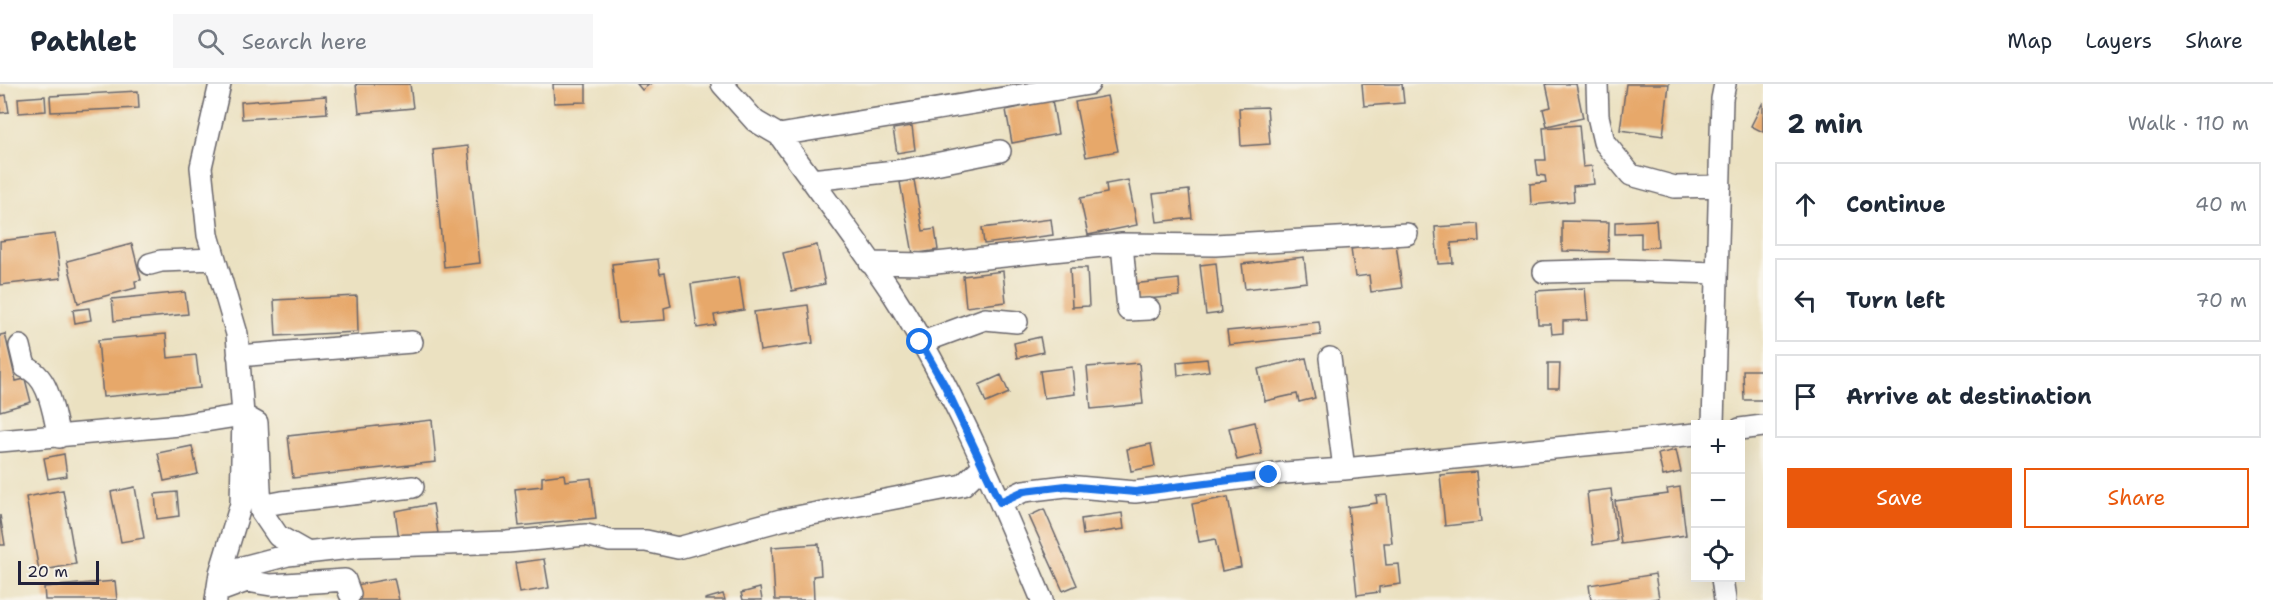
<!DOCTYPE html>
<meta charset="utf-8">
<style>
body{margin:0;font-family:"Shantell Sans",sans-serif;background:#f6f6f7;color:#1f2937}
.controls{position:absolute;right:18px;bottom:18px;display:grid;overflow:hidden;border-radius:0px;box-shadow:0 6px 24px #0002}
.controls button{width:54px;height:54px;display:grid;place-items:center;padding:0;border:0;border-bottom:2px solid #e0e1e3;background:#fff;color:#1f2937;font:30px sans-serif}
.scale{position:absolute;left:18px;bottom:15px;width:81px;box-sizing:border-box;padding-left:6px;border:3px solid #22223b;border-top:0;font-size:16px;line-height:21px;white-space:nowrap;color:#22223b;-webkit-text-stroke:4px #f7f3e8;paint-order:stroke}
.stop{position:absolute;width:18px;height:18px;margin:-14px;border:4px solid #1a73e8;border-radius:50%;background:#fff}
.stop.end{background:#1a73e8;border-color:#fff;box-shadow:0 2px 6px #0008}
.list{margin:0;padding:0;list-style:none}
h2{display:flex;justify-content:space-between;align-items:center;height:78px;margin:0;padding:0 24px;font-size:26px}
h2 small{font-size:20px;font-weight:400;color:#747a83}
.list li{display:grid;grid-template-columns:39px 1fr auto;gap:18px;align-items:center;box-sizing:border-box;height:84px;margin:0 12px 12px;padding:0 12px;border:2px solid #e0e1e3;border-radius:0px}
.list b{display:block;font-size:22px;white-space:nowrap}
.list em{font-size:20px;font-style:normal;color:#747a83}
.actions{display:flex;gap:12px;padding:18px 24px}
.actions a{flex:1;padding:14px 0;border:2px solid #ea580c;border-radius:0px;text-align:center;font-size:21px;color:#ea580c}
.actions .main{background:#ea580c;color:#fff}
.icon{flex:none;width:33px;height:33px;fill:none;stroke:currentColor;stroke-width:2;stroke-linecap:round;stroke-linejoin:round}
.map{position:relative;flex:none;width:1763px;height:516px;overflow:hidden}
header{display:flex;align-items:center;gap:36px;box-sizing:border-box;height:84px;padding:0 30px;background:#fff;border-bottom:2px solid #e0e1e3}
header strong{font-size:28px}
nav{display:flex;gap:33px;margin-inline-start:auto;font-size:21px}
.search{width:420px;height:54px;background:#f6f6f7;display:flex;align-items:center;gap:15px;box-sizing:border-box;padding:0 21px;border-radius:0px;color:#747a83;font-size:22px}
main{display:flex}
aside{flex:1;background:#fff}
.map>svg:first-child{display:block}
</style>
<header>
<strong>Pathlet</strong>
<div class="search"><svg class="icon" aria-label="search" viewBox="0 0 24 24"><circle cx="10" cy="10" r="6"/><path d="M15 15l6 6"/></svg>Search here</div>
<nav><a>Map</a><a>Layers</a><a>Share</a></nav>
</header>
<main>
<div class="map">
<svg width="1763" height="516" viewBox="0 0 1763 516">
<rect width="100%" height="100%" fill="#f7f3e8"/>
<filter id="ink" filterUnits="userSpaceOnUse"><feTurbulence type="fractalNoise" baseFrequency=".0167" numOctaves="2"/><feDisplacementMap in="SourceGraphic" scale="12" xChannelSelector="R" yChannelSelector="G"/><feConvolveMatrix kernelMatrix="1 2 1 2 8 2 1 2 1" color-interpolation-filters="sRGB"/></filter>
<filter id="wash" filterUnits="userSpaceOnUse"><feTurbulence type="fractalNoise" baseFrequency=".008" numOctaves="4" result="noise"/><feDisplacementMap in="SourceGraphic" scale="24" xChannelSelector="R" yChannelSelector="G"/><feGaussianBlur stdDeviation="1.35" result="paint"/><feColorMatrix in="noise" values="0 0 0 0 0 0 0 0 0 0 0 0 0 0 0 0 0 1.4 0 .05"/><feComposite in="paint" operator="in"/></filter>
<g filter="url(#wash)">
<rect width="100%" height="100%" fill="#ebe1c1"/>
<g id="blocks">
<path fill="#e7a86b" d="M356 0H410L413 24 359 29Z
M553 0H586V18L554 19Z
M637 0H650L642 6Z
M1362 0H1402L1404 19 1364 22Z
M1546 0H1576L1583 34 1547 42 1543 25 1551 23Z
M1626 0H1669L1663 52 1620 46Z
M138 7 139 24 51 28 50 12Z
M6 11 9 28 0 29V12Z
M45 12 46 27 19 29 18 14Z
M326 12 327 29 242 35 241 18Z
M1107 12 1118 67 1086 73 1075 18Z
M1052 16 1058 50 1012 59 1006 26Z
M1763 18V48L1751 42Z
M1267 23 1270 60 1241 62 1239 24Z
M1579 41 1583 83 1592 82 1594 100 1573 102 1574 117 1531 121 1530 100 1546 98 1545 92 1538 91 1536 76H1546L1543 44Z
M912 42 915 66 897 69 893 45Z
M468 62 480 179 444 183 433 66Z
M914 96 923 147 935 145 938 166 913 170 900 98Z
M1128 96 1137 141 1088 151 1080 114 1107 109 1106 100Z
M1189 106 1192 134 1157 138 1153 110Z
M1051 135 1053 151 984 160 982 144Z
M1656 136 1658 163 1641 164V149L1615 150V138Z
M1562 137 1609 138 1608 168 1562 167Z
M1479 140 1480 157 1451 159 1453 179 1438 180 1435 143Z
M55 150 61 194 0 201V157Z
M1396 159 1402 204 1371 208 1369 191 1355 193 1351 165Z
M132 160 141 196 135 197 136 204 78 219 67 177Z
M817 161 825 200 792 207 783 169Z
M1304 173 1307 198 1245 205 1242 180Z
M658 175 660 190 665 189 671 222 664 224 665 236 618 239 612 180Z
M1216 179 1221 229 1206 231 1200 181Z
M1070 184H1087L1089 222 1072 223Z
M1003 187 1006 218 966 223 963 192Z
M739 193 744 226 714 231 716 241 697 244 691 200Z
M1179 195 1180 212 1134 216 1132 200Z
M1585 204 1588 236 1563 237V249L1552 250 1551 240H1538L1536 207Z
M185 208 188 230 114 237 112 215Z
M357 212 358 248 276 252 274 216Z
M808 221 813 259 760 267 754 228Z
M89 224 91 236 75 239 73 226Z
M1319 238 1321 251 1229 261 1227 247Z
M5 250 16 297 25 295 31 318 0 327V251Z
M166 250 168 274 196 271 200 304 103 313 98 256Z
M1040 253 1043 268 1017 274 1014 259Z
M1306 274 1315 314 1299 318 1297 310 1265 317 1258 285Z
M1207 275 1209 287 1178 292 1177 278Z
M1139 279 1143 320 1091 325 1087 283Z
M1548 279H1560L1559 304H1548Z
M1072 283 1075 310 1044 314 1040 287Z
M1743 286H1763V316H1744Z
M1001 291 1009 309 986 319 979 301Z
M432 336 436 378 293 394 288 352Z
M1255 338 1262 370 1237 376 1229 344Z
M1151 360 1155 382 1131 387 1127 365Z
M192 362 198 390 164 397 158 369Z
M1676 366 1681 388 1663 392 1658 370Z
M64 370 67 392 48 395 44 374Z
M1476 388 1481 438 1445 442 1440 391Z
M564 390 565 397 591 394 596 434 519 442 515 405 542 402V393Z
M135 403 144 454 121 458 111 408Z
M1680 403 1686 451 1621 460 1615 417 1668 410 1667 405Z
M1611 405 1617 457 1593 461 1587 408Z
M63 406 76 480 39 487 26 413Z
M177 408 179 432 157 435 155 410Z
M1387 411 1392 459H1384L1386 481 1399 480 1401 500 1379 503V508L1357 511 1348 423 1377 419 1376 412Z
M1228 413 1241 483 1222 487 1215 455 1199 458 1192 420Z
M433 420 438 449 399 455 395 427Z
M1044 425 1077 501 1063 507 1029 432Z
M1122 429 1124 445 1083 451 1081 435Z
M0 431 5 461H0Z
M819 460 821 491 813 492 814 516H775L772 463Z
M544 475 549 504 520 509 515 479Z
M1655 490 1659 514 1647 516H1591L1589 501Z
M394 494 399 516H359L356 501Z
M115 497 117 516H45L44 503Z
M760 504 762 516H743L741 509Z
M723 510 725 516H705V515Z"/>
</g>
</g>
<g filter="url(#ink)">
<use href="#blocks" fill-opacity="0" stroke="#68656a" stroke-width="1.5"/>
<g fill="none" stroke-linecap="round" stroke-linejoin="round">
<defs>
<path id="minor" d="M722 0 755 37 779 51C817 104 857 156 893 210 954 305 998 412 1042 516
M1597 0 1598 32 1604 58 1631 91 1675 103 1720 102
M779 51 1089 0
M811 96 905 86 1000 67
M1122 160 1128 226 1149 225
M870 179 926 180 1122 160 1215 161 1407 150
M150 180 161 177 215 175
M1544 188 1619 186 1717 189
M920 259 985 235 1017 238
M20 262 25 283C50 292 53 329 59 353
M238 272 412 258
M1330 274 1344 385
M1713 340 1722 15 1725 0
M1740 345 1763 342
M0 357 180 341 243 331 257 339 261 427 278 452 308 469
M1000 418 1024 407 1066 402 1135 408 1284 389 1344 385 1696 350
M261 422 282 418 413 403
M220 489 288 471 359 463 507 458 586 451 610 457H646L678 464 781 436 963 401 983 382
M1722 494 1725 516
M217 508 247 497 271 501 345 496 350 510
M216 516 220 489 241 420 243 331 237 250 208 151 201 83 220 0"/>
</defs>
<use href="#minor" stroke="#68656a" stroke-width="24"/>
<use href="#minor" stroke="#fff" stroke-width="21"/>
</g>
</g>
<g fill="none" stroke-linecap="round" stroke-linejoin="round" filter="url(#ink)">
<path stroke="#1a73e8" stroke-width="8" d="M920 258 945 302 1000 418 1024 407 1066 402 1135 408 1269 391"/>
</g>
</svg>
<div class="controls">
<button>+</button>
<button>−</button>
<button><svg class="icon" aria-label="locate" viewBox="0 0 24 24"><circle cx="12" cy="12" r="6"/><path d="M12 2v4M12 18v4M2 12h4M18 12h4"/></svg></button>
</div>
<div class="scale">20 m</div>
<div class="stop" style="left:920px;top:258px"></div>
<div class="stop end" style="left:1269px;top:391px"></div>
</div>
<aside>
<h2>2 min<small>Walk · 110 m</small></h2>
<ul class="list">
<li><svg class="icon" aria-label="ahead" viewBox="0 0 24 24"><path d="M12 20V5M6 11l6-6 6 6"/></svg><div><b>Continue</b></div><em>40 m</em></li>
<li><svg class="icon" aria-label="left" viewBox="0 0 24 24"><path d="M17 20v-9H6M10 6l-5 5 5 5"/></svg><div><b>Turn left</b></div><em>70 m</em></li>
<li><svg class="icon" aria-label="arrive" viewBox="0 0 24 24"><path d="M6 21V4h12l-3 4 3 4H6"/></svg><div><b>Arrive at destination</b></div></li>
</ul>
<div class="actions"><a class="main">Save</a><a>Share</a></div>
</aside>
</main>
